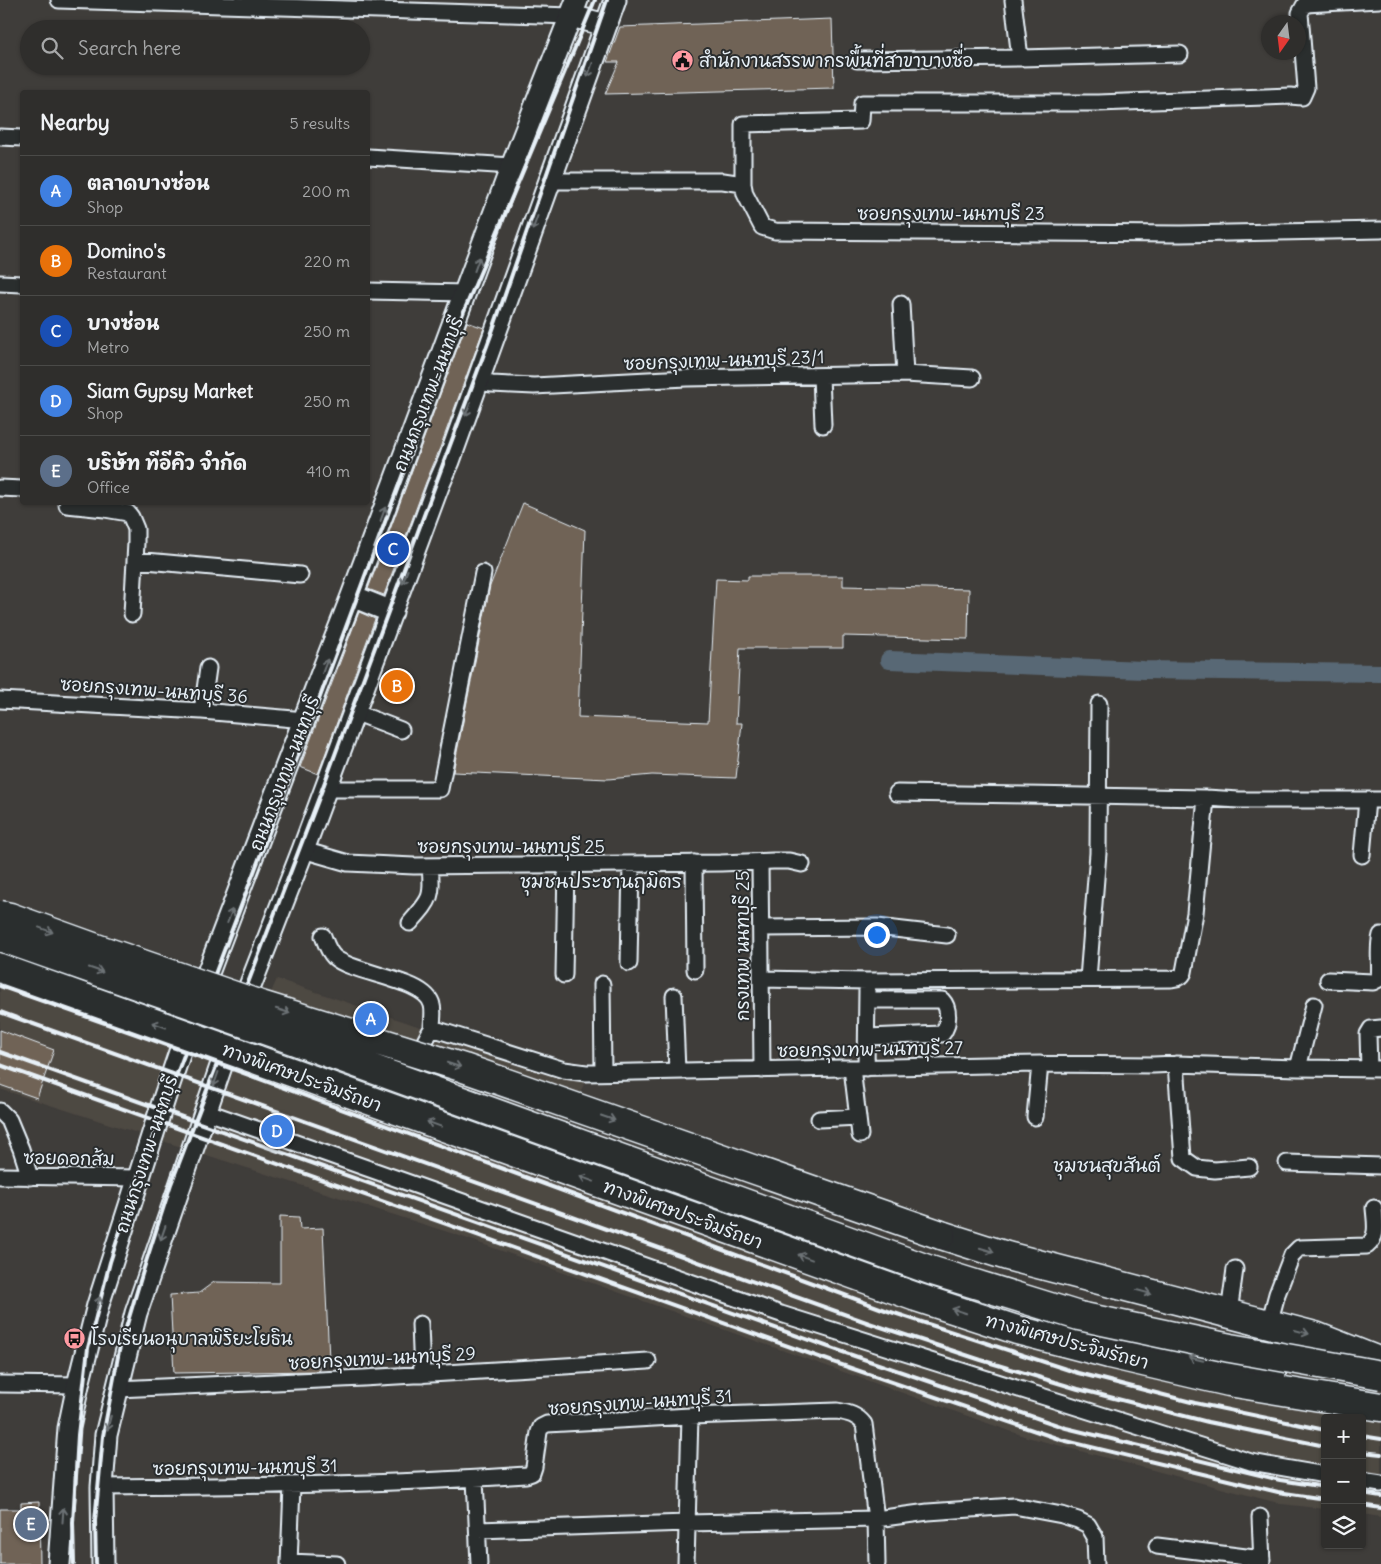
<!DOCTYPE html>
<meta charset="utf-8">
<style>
body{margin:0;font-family:Delius,"Playpen Sans Thai",sans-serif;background:#3b3a38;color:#f1f3f6}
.controls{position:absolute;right:15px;bottom:15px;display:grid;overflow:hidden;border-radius:5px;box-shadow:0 1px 4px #0004}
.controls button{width:45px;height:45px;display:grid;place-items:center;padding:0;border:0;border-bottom:1px solid #4a4a48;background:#2f2e2c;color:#f1f3f6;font:25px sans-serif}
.compass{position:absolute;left:1261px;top:15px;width:45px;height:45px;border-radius:50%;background:#2f2e2c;box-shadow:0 1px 4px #0004;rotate:194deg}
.you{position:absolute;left:876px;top:934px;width:18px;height:18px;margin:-12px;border:4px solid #fff;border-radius:50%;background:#1a73e8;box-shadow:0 0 0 8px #1a73e833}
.badge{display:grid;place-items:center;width:32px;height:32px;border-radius:50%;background:#e69b98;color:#fff;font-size:16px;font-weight:700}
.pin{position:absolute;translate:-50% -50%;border:2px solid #fff;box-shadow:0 1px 5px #0006}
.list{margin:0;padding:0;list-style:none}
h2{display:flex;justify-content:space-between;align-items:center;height:65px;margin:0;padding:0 20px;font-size:21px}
h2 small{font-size:16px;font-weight:400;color:#a7a8a9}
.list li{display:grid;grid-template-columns:32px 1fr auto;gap:15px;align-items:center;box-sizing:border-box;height:70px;padding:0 20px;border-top:1px solid #4a4a48}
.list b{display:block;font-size:19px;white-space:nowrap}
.list p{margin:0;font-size:16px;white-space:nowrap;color:#a7a8a9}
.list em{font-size:16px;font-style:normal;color:#a7a8a9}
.icon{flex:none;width:28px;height:28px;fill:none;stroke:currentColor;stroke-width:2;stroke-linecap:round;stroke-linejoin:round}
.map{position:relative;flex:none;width:1381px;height:1564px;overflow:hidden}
.search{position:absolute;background:#2f2e2c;box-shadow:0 1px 4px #0004;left:20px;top:20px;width:350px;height:55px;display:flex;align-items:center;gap:12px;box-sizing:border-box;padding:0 18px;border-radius:28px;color:#a7a8a9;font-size:19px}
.panel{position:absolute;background:#2f2e2c;box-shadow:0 1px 4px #0004;left:20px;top:90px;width:350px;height:415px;border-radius:5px}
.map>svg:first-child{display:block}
</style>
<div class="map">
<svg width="1381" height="1564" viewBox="0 0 1381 1564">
<rect width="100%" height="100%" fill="#3f3d3a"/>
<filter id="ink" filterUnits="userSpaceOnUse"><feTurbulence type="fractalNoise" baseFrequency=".02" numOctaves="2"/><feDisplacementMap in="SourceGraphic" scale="10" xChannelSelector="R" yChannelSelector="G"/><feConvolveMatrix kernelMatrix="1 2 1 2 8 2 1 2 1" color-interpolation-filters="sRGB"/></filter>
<g filter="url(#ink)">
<path fill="#4e4842" d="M0 976 1082 1359 1244 1399 1381 1418V1517L1362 1514V1418H1325V1509L1282 1504 1027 1437 454 1234 0 1089Z
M277 979 585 1082 577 1099 269 997Z"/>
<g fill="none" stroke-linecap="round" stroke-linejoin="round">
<path stroke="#586774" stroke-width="18" d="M889 660 1144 670 1381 673"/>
</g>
<path fill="#706356" stroke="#e8f1f8" d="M832 19 834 88 605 94 619 62H607L620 27Z
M467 322 484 328 437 456 426 482 384 595 368 589Z
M523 503 585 530 578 717 708 722 716 579 748 580V576H843V586L969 589 968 639 843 636V648H740L736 723H742L736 778 652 775 608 779 453 772 490 586Z
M359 612 375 619 318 774 300 767Z
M0 1030 54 1050 37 1098 0 1085Z
M280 1216 299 1217 300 1229 323 1228 329 1360 319 1361V1371L174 1373 170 1295 199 1293 214 1282 280 1283Z
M39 1502 40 1564H0V1509H21V1503Z"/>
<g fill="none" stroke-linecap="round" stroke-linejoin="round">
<defs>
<path id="minor" d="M59 0 571 16
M1013 0 1020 58
M857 60 1020 58 1180 54
M0 137 22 138
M368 157 512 166
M550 183 557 181H723L743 184 745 194 762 227 775 231 1181 234 1381 230
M743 184V124L861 121 862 103H1098L1290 96 1302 97 1306 88 1300 13 1305 4 1379 0
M0 283 22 284
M368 291 466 293
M901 304 905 374
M821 376 823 425
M478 382 492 384 534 386 686 378 905 374 972 378
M0 488 22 489
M105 502V509L128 513 131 517 136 529V543L132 614
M67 505 105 509
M135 560 300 575
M0 700 202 711 305 720
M202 711 208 668
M354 712 401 730
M326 789H440L483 573
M897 793 1206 798 1239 800H1381
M303 850 348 863 414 866 721 863 773 861H789L802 864
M1362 855 1367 800
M760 862 762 1070
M694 863 695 970
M410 923C431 899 433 898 430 866
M761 928 877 927 947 935
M323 936C326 944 328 951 334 957 352 974 427 979 432 1005 434 1012 432 1021 432 1028
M629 963 631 864
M564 975 566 865
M761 979 867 981 1171 979C1177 978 1182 978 1184 972L1195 913 1206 798
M1088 979 1098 853 1099 704
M1328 980 1373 982 1379 979C1381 965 1377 950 1381 935
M602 984 603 1073
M674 996 677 1071
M867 1037 942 1034C949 1026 950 1008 942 1000H867
M1176 1064 1183 1158 1197 1168 1215 1170 1249 1167
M852 1068 860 1135
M866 1068 867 990
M1298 1068 1314 1005
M1369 1069 1368 1034 1371 1029 1381 1028
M400 1084 411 1067 432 1028 564 1070 586 1073 1040 1064 1153 1065 1176 1064 1298 1068 1381 1069
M0 1111 9 1120 21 1149 30 1177
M205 1111 781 1314 1251 1462 1325 1475
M1035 1117 1040 1064
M819 1119 858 1117
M1287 1163 1381 1166
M0 1176 138 1178
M1229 1313 1235 1269
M420 1324 422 1375
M1269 1324 1277 1294 1292 1255 1299 1248 1367 1246C1379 1236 1375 1222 1374 1208
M0 1384 78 1385
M117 1389 363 1378 648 1361
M475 1479 479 1564
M1362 1481 1381 1484
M102 1487C243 1486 384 1485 526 1475L532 1473 534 1467 539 1432 541 1427 547 1424 690 1416 837 1411C849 1413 857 1415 864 1424L876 1519 877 1564
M1260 1517 1262 1564
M478 1530 687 1523 876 1519 928 1512 1014 1506 1062 1515 1078 1520 1088 1525 1095 1537 1096 1564
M1157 1546 1262 1559
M289 1562 337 1564
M289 1564 292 1486
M686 1564 690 1416"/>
<path id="secondary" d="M571 16 606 25
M352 596 392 612
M1052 1321 1073 1328 1231 1368 1275 1377
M59 1564 69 1428 78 1385 98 1305 165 1096 198 999 325 665 352 596 512 166 577 0
M103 1564 102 1487 106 1435 136 1313 238 1017 303 850 438 486 449 461 615 0"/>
<path id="motorway" d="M255 1059 916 1297 1017 1330 1109 1354 1229 1382 1381 1407
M941 1235 1007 1256 1315 1336 1381 1362"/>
</defs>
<use href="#minor" stroke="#e8f1f8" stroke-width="19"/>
<use href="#secondary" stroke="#e8f1f8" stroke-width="25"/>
<use href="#motorway" stroke="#e8f1f8" stroke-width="31"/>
<use href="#minor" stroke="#2a2d2e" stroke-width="15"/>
<use href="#secondary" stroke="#2a2d2e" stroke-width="21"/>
<use href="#motorway" stroke="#2a2d2e" stroke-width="28"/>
<path stroke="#e8f1f8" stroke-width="4" d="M0 986 181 1050 888 1311 1078 1373 1195 1403 1325 1430
M0 1012 869 1323 981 1360 1078 1389 1208 1422 1325 1446
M0 1052 837 1350 1066 1428 1280 1480 1325 1487
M0 1065 833 1362 1062 1440 1278 1492 1325 1499
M1362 1436 1381 1439
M1362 1452 1381 1454
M1362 1493 1381 1496
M1362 1505 1381 1508
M74 1564 73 1523 78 1435 88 1348 110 1262 139 1173 288 783 459 323 595 0
M96 1564 95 1521 103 1436 119 1351 143 1271 171 1184 320 795 491 335 607 0"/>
<defs>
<path id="motorway-bridge" d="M0 915 10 917 99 949 258 1004 464 1068 941 1235
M0 937 276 1034 933 1271 1079 1316 1230 1348 1381 1375
M0 968 255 1059"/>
</defs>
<use href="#motorway-bridge" stroke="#e8f1f8" stroke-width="31" stroke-linecap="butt"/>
<use href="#motorway-bridge" stroke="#2a2d2e" stroke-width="28"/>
</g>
<defs><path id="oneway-shaft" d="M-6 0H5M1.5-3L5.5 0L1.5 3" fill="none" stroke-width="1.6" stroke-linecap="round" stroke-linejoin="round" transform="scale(1.25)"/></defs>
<g stroke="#6c7275">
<use href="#oneway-shaft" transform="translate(590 70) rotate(110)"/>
<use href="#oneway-shaft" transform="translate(535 223) rotate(110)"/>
<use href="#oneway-shaft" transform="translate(477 264) rotate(-70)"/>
<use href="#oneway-shaft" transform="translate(468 409) rotate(111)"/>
<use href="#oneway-shaft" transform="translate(383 514) rotate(-70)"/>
<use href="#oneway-shaft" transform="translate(405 577) rotate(110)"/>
<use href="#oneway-shaft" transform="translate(325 666) rotate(-69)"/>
<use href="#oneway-shaft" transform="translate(230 916) rotate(-69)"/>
<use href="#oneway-shaft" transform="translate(46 930) rotate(20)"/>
<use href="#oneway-shaft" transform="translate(96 970) rotate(19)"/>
<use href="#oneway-shaft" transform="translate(283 1011) rotate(17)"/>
<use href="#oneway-shaft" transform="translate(159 1025) rotate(-160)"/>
<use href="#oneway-shaft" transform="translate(454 1065) rotate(18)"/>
<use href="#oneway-shaft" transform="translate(216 1079) rotate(109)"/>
<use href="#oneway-shaft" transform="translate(608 1118) rotate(19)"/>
<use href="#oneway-shaft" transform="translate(434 1124) rotate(-160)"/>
<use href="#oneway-shaft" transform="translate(587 1179) rotate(-160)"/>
<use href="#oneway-shaft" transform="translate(163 1233) rotate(109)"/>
<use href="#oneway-shaft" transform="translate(987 1250) rotate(17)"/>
<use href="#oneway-shaft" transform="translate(805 1257) rotate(-160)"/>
<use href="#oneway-shaft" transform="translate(1144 1292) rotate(15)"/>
<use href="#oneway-shaft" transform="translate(98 1304) rotate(-74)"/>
<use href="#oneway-shaft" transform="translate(959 1311) rotate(-162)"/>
<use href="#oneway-shaft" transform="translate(1302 1332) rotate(15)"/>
<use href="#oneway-shaft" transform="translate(1196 1359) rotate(-166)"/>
<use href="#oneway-shaft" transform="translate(109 1423) rotate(104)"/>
<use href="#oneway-shaft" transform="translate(63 1515) rotate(-86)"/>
</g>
</g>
<defs>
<symbol id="civic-disc" viewBox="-11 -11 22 22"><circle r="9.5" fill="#ff9aa2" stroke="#2a2d2e"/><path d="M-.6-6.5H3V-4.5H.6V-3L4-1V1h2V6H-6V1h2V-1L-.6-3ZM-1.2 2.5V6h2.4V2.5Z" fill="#111"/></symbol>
<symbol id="bus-disc" viewBox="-11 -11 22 22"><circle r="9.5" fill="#ff9aa2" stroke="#2a2d2e"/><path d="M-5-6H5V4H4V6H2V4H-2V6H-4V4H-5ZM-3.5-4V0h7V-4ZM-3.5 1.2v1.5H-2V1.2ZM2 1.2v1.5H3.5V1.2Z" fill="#111"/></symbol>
</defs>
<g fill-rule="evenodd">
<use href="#civic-disc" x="670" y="48" width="25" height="25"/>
<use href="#bus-disc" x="62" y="1326" width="25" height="25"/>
</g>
<g text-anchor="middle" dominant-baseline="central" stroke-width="4" stroke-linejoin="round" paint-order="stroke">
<g font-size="18" fill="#e8f1f8" stroke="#2a2d2e" text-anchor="start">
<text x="699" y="60">สำนักงานสรรพากรพื้นที่สาขาบางซื่อ</text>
<text x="91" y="1338">โรงเรียนอนุบาลพิริยะโยธิน</text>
</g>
<g font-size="18" fill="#e8f1f8" stroke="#2a2d2e">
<text x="951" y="213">ซอยกรุงเทพ-นนทบุรี 23</text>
<text transform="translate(724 360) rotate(-2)">ซอยกรุงเทพ-นนทบุรี 23/1</text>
<text transform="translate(428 394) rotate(-69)">ถนนกรุงเทพ-นนทบุรี</text>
<text transform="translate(154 690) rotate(4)">ซอยกรุงเทพ-นนทบุรี 36</text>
<text transform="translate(284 773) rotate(-69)">ถนนกรุงเทพ-นนทบุรี</text>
<text x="511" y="846">ซอยกรุงเทพ-นนทบุรี 25</text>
<text transform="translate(742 946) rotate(-90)">กรงเทพ นนทบุรี 25</text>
<text transform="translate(870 1049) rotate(-1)">ซอยกรุงเทพ-นนทบุรี 27</text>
<text transform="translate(302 1077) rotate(20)">ทางพิเศษประจิมรัถยา</text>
<text transform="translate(146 1154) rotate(-72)">ถนนกรุงเทพ-นนทบุรี</text>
<text transform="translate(69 1158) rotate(1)">ซอยดอกส้ม</text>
<text transform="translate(683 1214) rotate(20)">ทางพิเศษประจิมรัถยา</text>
<text transform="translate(1067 1341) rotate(15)">ทางพิเศษประจิมรัถยา</text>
<text transform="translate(382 1358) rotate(-3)">ซอยกรุงเทพ-นนทบุรี 29</text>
<text transform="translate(640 1402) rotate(-4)">ซอยกรุงเทพ-นนทบุรี 31</text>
<text transform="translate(245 1467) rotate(-1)">ซอยกรุงเทพ-นนทบุรี 31</text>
</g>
<g font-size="19" fill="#e8f1f8" stroke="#2a2d2e">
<text x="601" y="881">ชุมชนประชานฤมิตร</text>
<text x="1107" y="1165">ชุมชนสุขสันต์</text>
</g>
</g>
</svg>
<div class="controls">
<button>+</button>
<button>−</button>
<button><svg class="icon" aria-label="layers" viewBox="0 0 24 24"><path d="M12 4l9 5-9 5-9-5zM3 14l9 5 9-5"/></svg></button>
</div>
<svg class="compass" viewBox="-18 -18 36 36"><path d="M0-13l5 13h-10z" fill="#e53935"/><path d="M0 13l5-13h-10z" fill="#a7a8a9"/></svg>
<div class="you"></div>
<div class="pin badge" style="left:371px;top:1019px;background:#3f7fe0">A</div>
<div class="pin badge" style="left:397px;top:686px;background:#e8710a">B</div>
<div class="pin badge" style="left:393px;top:549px;background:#1a4fb4">C</div>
<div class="pin badge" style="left:277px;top:1131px;background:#3f7fe0">D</div>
<div class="pin badge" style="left:31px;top:1524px;background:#5c6f8a">E</div>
<div class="search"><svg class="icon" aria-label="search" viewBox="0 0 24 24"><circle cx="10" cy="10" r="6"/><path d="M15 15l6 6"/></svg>Search here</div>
<section class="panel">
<h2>Nearby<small>5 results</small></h2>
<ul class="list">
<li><span class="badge" style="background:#3f7fe0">A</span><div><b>ตลาดบางซ่อน</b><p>Shop</p></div><em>200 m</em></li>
<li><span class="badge" style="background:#e8710a">B</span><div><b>Domino's</b><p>Restaurant</p></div><em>220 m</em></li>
<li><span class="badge" style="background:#1a4fb4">C</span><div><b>บางซ่อน</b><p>Metro</p></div><em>250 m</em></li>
<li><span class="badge" style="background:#3f7fe0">D</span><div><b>Siam Gypsy Market</b><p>Shop</p></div><em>250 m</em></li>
<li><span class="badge" style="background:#5c6f8a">E</span><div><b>บริษัท ทีอีคิว จำกัด</b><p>Office</p></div><em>410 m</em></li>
</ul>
</section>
</div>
